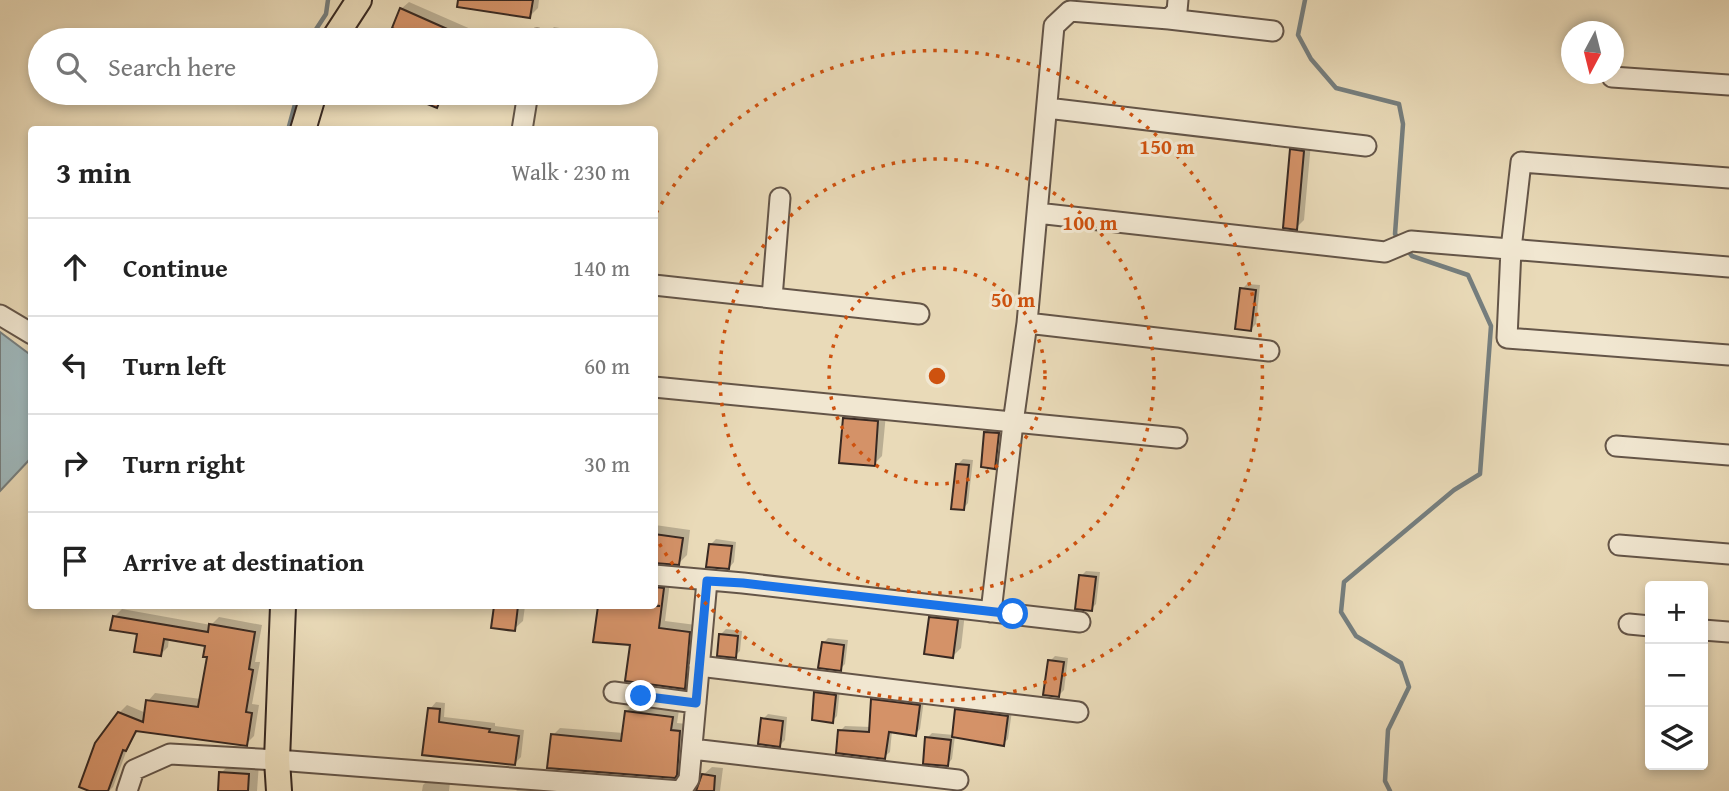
<!DOCTYPE html>
<meta charset="utf-8">
<style>
body{margin:0;font-family:"Gentium Book Plus",serif;background:#f6f6f6;color:#222}
.controls{position:absolute;right:21px;bottom:21px;display:grid;overflow:hidden;border-radius:7px;box-shadow:0 4px 10px #0003}
.controls button{width:63px;height:63px;display:grid;place-items:center;padding:0;border:0;border-bottom:2px solid #e0e0e0;background:#fff;color:#222;font:35px sans-serif}
.compass{position:absolute;left:1561px;top:21px;width:63px;height:63px;border-radius:50%;background:#fff;box-shadow:0 4px 10px #0003;rotate:187deg}
.stop{position:absolute;width:21px;height:21px;margin:-16px;border:5px solid #1a73e8;border-radius:50%;background:#fff}
.stop.end{background:#1a73e8;border-color:#fff;box-shadow:0 2px 7px #0008}
.list{margin:0;padding:0;list-style:none}
h2{display:flex;justify-content:space-between;align-items:center;height:91px;margin:0;padding:0 28px;font-size:30px}
h2 small{font-size:23px;font-weight:400;color:#767676}
.list li{display:grid;grid-template-columns:46px 1fr auto;gap:21px;align-items:center;box-sizing:border-box;height:98px;padding:0 28px;border-top:2px solid #e0e0e0}
.list b{display:block;font-size:26px;white-space:nowrap}
.list em{font-size:23px;font-style:normal;color:#767676}
.icon{flex:none;width:38px;height:38px;fill:none;stroke:currentColor;stroke-width:2;stroke-linecap:round;stroke-linejoin:round}
.map{position:relative;flex:none;width:1729px;height:791px;overflow:hidden}
.search{position:absolute;background:#fff;box-shadow:0 4px 10px #0003;left:28px;top:28px;width:630px;height:77px;display:flex;align-items:center;gap:18px;box-sizing:border-box;padding:0 24px;border-radius:38px;color:#767676;font-size:26px}
.panel{position:absolute;background:#fff;box-shadow:0 4px 10px #0003;left:28px;top:126px;width:630px;height:483px;border-radius:7px}
.map>svg:first-child{display:block}
</style>
<div class="map">
<svg width="1729" height="791" viewBox="0 0 1729 791">
<rect width="100%" height="100%" fill="#e9dab8"/>
<filter id="stains"><feTurbulence type="fractalNoise" baseFrequency=".00286" numOctaves="4"/><feColorMatrix values="0 0 0 0 .2 0 0 0 0 .09 0 0 0 0 .02 0 0 0 .5 -.17"/></filter>
<radialGradient id="worn" r=".72"><stop offset=".6" stop-color="#630" stop-opacity="0"/><stop offset="1" stop-color="#630" stop-opacity=".3"/></radialGradient>
<path fill="#9eb7bb" stroke="#757e7e" stroke-width="2" d="M0 332 32 356 31 458 0 491Z"/>
<path fill="#0003" d="M475 0H539L538 8 530 16Z
M409 2 473 30 469 40H424L394 27 401 9Z
M554 27 571 30 570 40H550L549 32Z
M404 93H447L436 106Z
M1300 142 1311 143 1304 220 1296 228 1292 150Z
M1247 284 1260 285 1256 324 1251 329 1242 289Z
M853 410 886 414 882 456 874 464 845 419Z
M991 427 1004 428 1000 462 995 467 986 432Z
M963 459 973 460 968 503 963 509 958 464Z
M655 525 690 530 687 555 679 563 654 561Z
M716 539 736 542 734 562 729 568 711 544Z
M1086 571 1100 572 1096 604 1091 609 1081 576Z
M654 577 670 582 665 621 696 625 691 680 684 687 632 643 595 640 600 606H654V591H660L654 587Z
M496 606H525L523 621 514 629 493 626Z
M122 609 211 625 219 617 262 625 255 662H260L252 704 259 705 254 736 246 744 139 729 128 747 113 787 109 791H94L119 713 127 705 146 713 148 701 155 693 201 699 209 656 207 645 169 638 168 647 160 655 139 633 114 617Z
M939 610 965 613 961 648 953 656 931 618Z
M726 629 742 631 740 651 735 656 721 634Z
M828 638 848 640 845 664 840 669 823 643Z
M1055 656 1068 658 1064 690 1058 696 1050 661Z
M821 688 840 690 837 716 832 721 816 693Z
M878 695 924 700 920 729 915 734 892 731 890 752 884 757 840 731 845 726 871 727 873 700Z
M436 702 445 703 444 717 495 723V726L524 730 521 757 515 763 424 754 430 709Z
M634 704 679 710 677 723 687 724 682 769 674 776 553 735 560 728 624 733 627 711Z
M962 705 1012 711 1008 739 1003 744 955 736 952 759 947 765 927 738 932 733 954 735 957 710Z
M768 714 787 717 785 740 780 745 763 719Z
M232 762 259 763 257 791H220L221 773Z
M712 767 723 768 720 791H698L703 775Z
M428 780 450 782 449 791H422L423 785Z
M522 785 594 791H516Z"/>
<g fill="none" stroke-linecap="round" stroke-linejoin="round">
<path stroke="#757e7e" stroke-width="4.5" d="M1305 0 1298 35 1311 59 1336 88 1399 104 1403 124 1395 234 1400 240
M309 40 326 14 328 0
M288 130 298 93
M1390 791 1385 781 1388 730 1409 687 1401 663 1356 636 1341 612 1344 582 1454 490 1480 474 1491 326 1468 275 1412 256 1407 250"/>
</g>
<path fill="#d49268" stroke="#382922" stroke-width="2" d="M458 0H533L530 18 457 7Z
M400 8 472 40H420L392 28Z
M400 93H443L437 108Z
M1290 149 1304 151 1297 230 1283 228Z
M1240 288 1256 290 1251 331 1235 329Z
M843 418 878 421 875 466 839 463Z
M984 432 999 433 995 469 981 467Z
M956 464 969 465 964 510 951 509Z
M654 534 683 538 679 565 654 563Z
M709 544 732 546 729 569 706 567Z
M1079 575 1096 577 1092 611 1075 609Z
M654 587 664 588 659 628 690 632 685 689 625 681 630 645 593 642 598 606H660L654 605Z
M494 606H518L515 631 491 628Z
M113 616 208 632 209 624 255 632 249 669 253 670 246 712 252 713 247 746 136 731 126 751 123 750 108 791H89L79 787 95 743 118 712 143 722 146 700 198 707 207 657H203L205 646 164 639 161 656 134 652 137 634 110 630Z
M929 617 958 620 953 658 924 654Z
M719 634 738 636 736 658 717 656Z
M822 642 844 645 841 671 818 668Z
M1048 660 1064 662 1059 697 1043 695Z
M814 692 836 695 833 723 812 720Z
M871 699 920 705 916 736 889 732 885 759 836 753 838 730 869 732Z
M428 708 440 709 439 722 490 729 489 732 519 736 515 765 422 755Z
M955 709 1008 716 1004 746 952 737Z
M625 711 673 717 671 730 680 731 677 775 675 778 547 768 551 734 621 741Z
M761 718 783 721 780 747 758 744Z
M925 737 951 740 948 766 923 764Z
M219 772 249 774 248 791H218Z
M702 774 715 776 714 791H696Z"/>
<g fill="none" stroke-linecap="round" stroke-linejoin="round">
<defs>
<path id="minor" d="M1169 19 1177 11 1178 0
M536 40 537 39
M1612 77 1729 85
M1047 108 1366 146
M522 130 528 93
M1729 178 1521 162 1511 249 1507 338 1729 355
M1037 213 1385 252 1411 241 1729 267
M654 285 919 314
M772 298 780 198
M0 315 32 334
M1027 323 1269 351
M654 387 1177 438
M1616 446 1729 455
M1619 545 1729 554
M654 575 743 583 1080 622
M991 612 1013 423 1027 323 1054 26 1070 11 1169 19 1273 31
M1629 624 1650 626
M1703 630 1729 632
M699 666 1078 712
M614 692 696 703
M692 749 958 780
M127 791 134 770 170 754 277 760 681 791 689 779 707 581"/>
<path id="major" d="M333 40 359 0
M303 130 314 93
M279 791 277 760 283 606"/>
</defs>
<use href="#minor" stroke="#645548" stroke-width="23"/>
<use href="#major" stroke="#382922" stroke-width="28"/>
<use href="#minor" stroke="#f1e7d1" stroke-width="19"/>
<use href="#major" stroke="#e9dab8" stroke-width="24"/>
</g>
<g fill="none" stroke-linecap="round" stroke-linejoin="round">
<path stroke="#1a73e8" stroke-width="9" d="M641 696 696 703 707 581 743 583 1013 614"/>
</g>
<g fill="none" stroke="#ce520f" stroke-width="3.5" stroke-dasharray="3.5 7">
<circle cx="937" cy="376" r="108"/>
<circle cx="937" cy="376" r="217"/>
<path d="M656 213A325 325 0 1 1 656 538"/>
</g>
<circle cx="937" cy="376" r="10" fill="#ce520f" stroke="#f1e7d1" stroke-width="3.5"/>
<g font-size="21" text-anchor="middle" font-weight="bold" fill="#ce520f" stroke="#f1e7d1" stroke-width="6" stroke-linejoin="round" paint-order="stroke">
<text x="1167" y="154">150 m</text>
<text x="1090" y="230">100 m</text>
<text x="1013" y="307">50 m</text>
</g>
<rect width="100%" height="100%" filter="url(#stains)"/>
<rect width="100%" height="100%" fill="url(#worn)"/>
</svg>
<div class="controls">
<button>+</button>
<button>−</button>
<button><svg class="icon" aria-label="layers" viewBox="0 0 24 24"><path d="M12 4l9 5-9 5-9-5zM3 14l9 5 9-5"/></svg></button>
</div>
<svg class="compass" viewBox="-18 -18 36 36"><path d="M0-13l5 13h-10z" fill="#e53935"/><path d="M0 13l5-13h-10z" fill="#767676"/></svg>
<div class="stop" style="left:1013px;top:614px"></div>
<div class="stop end" style="left:641px;top:696px"></div>
<div class="search"><svg class="icon" aria-label="search" viewBox="0 0 24 24"><circle cx="10" cy="10" r="6"/><path d="M15 15l6 6"/></svg>Search here</div>
<section class="panel">
<h2>3 min<small>Walk · 230 m</small></h2>
<ul class="list">
<li><svg class="icon" aria-label="ahead" viewBox="0 0 24 24"><path d="M12 20V5M6 11l6-6 6 6"/></svg><div><b>Continue</b></div><em>140 m</em></li>
<li><svg class="icon" aria-label="left" viewBox="0 0 24 24"><path d="M17 20v-9H6M10 6l-5 5 5 5"/></svg><div><b>Turn left</b></div><em>60 m</em></li>
<li><svg class="icon" aria-label="right" viewBox="0 0 24 24"><path d="M7 20v-9h11M14 6l5 5-5 5"/></svg><div><b>Turn right</b></div><em>30 m</em></li>
<li><svg class="icon" aria-label="arrive" viewBox="0 0 24 24"><path d="M6 21V4h12l-3 4 3 4H6"/></svg><div><b>Arrive at destination</b></div></li>
</ul>
</section>
</div>
